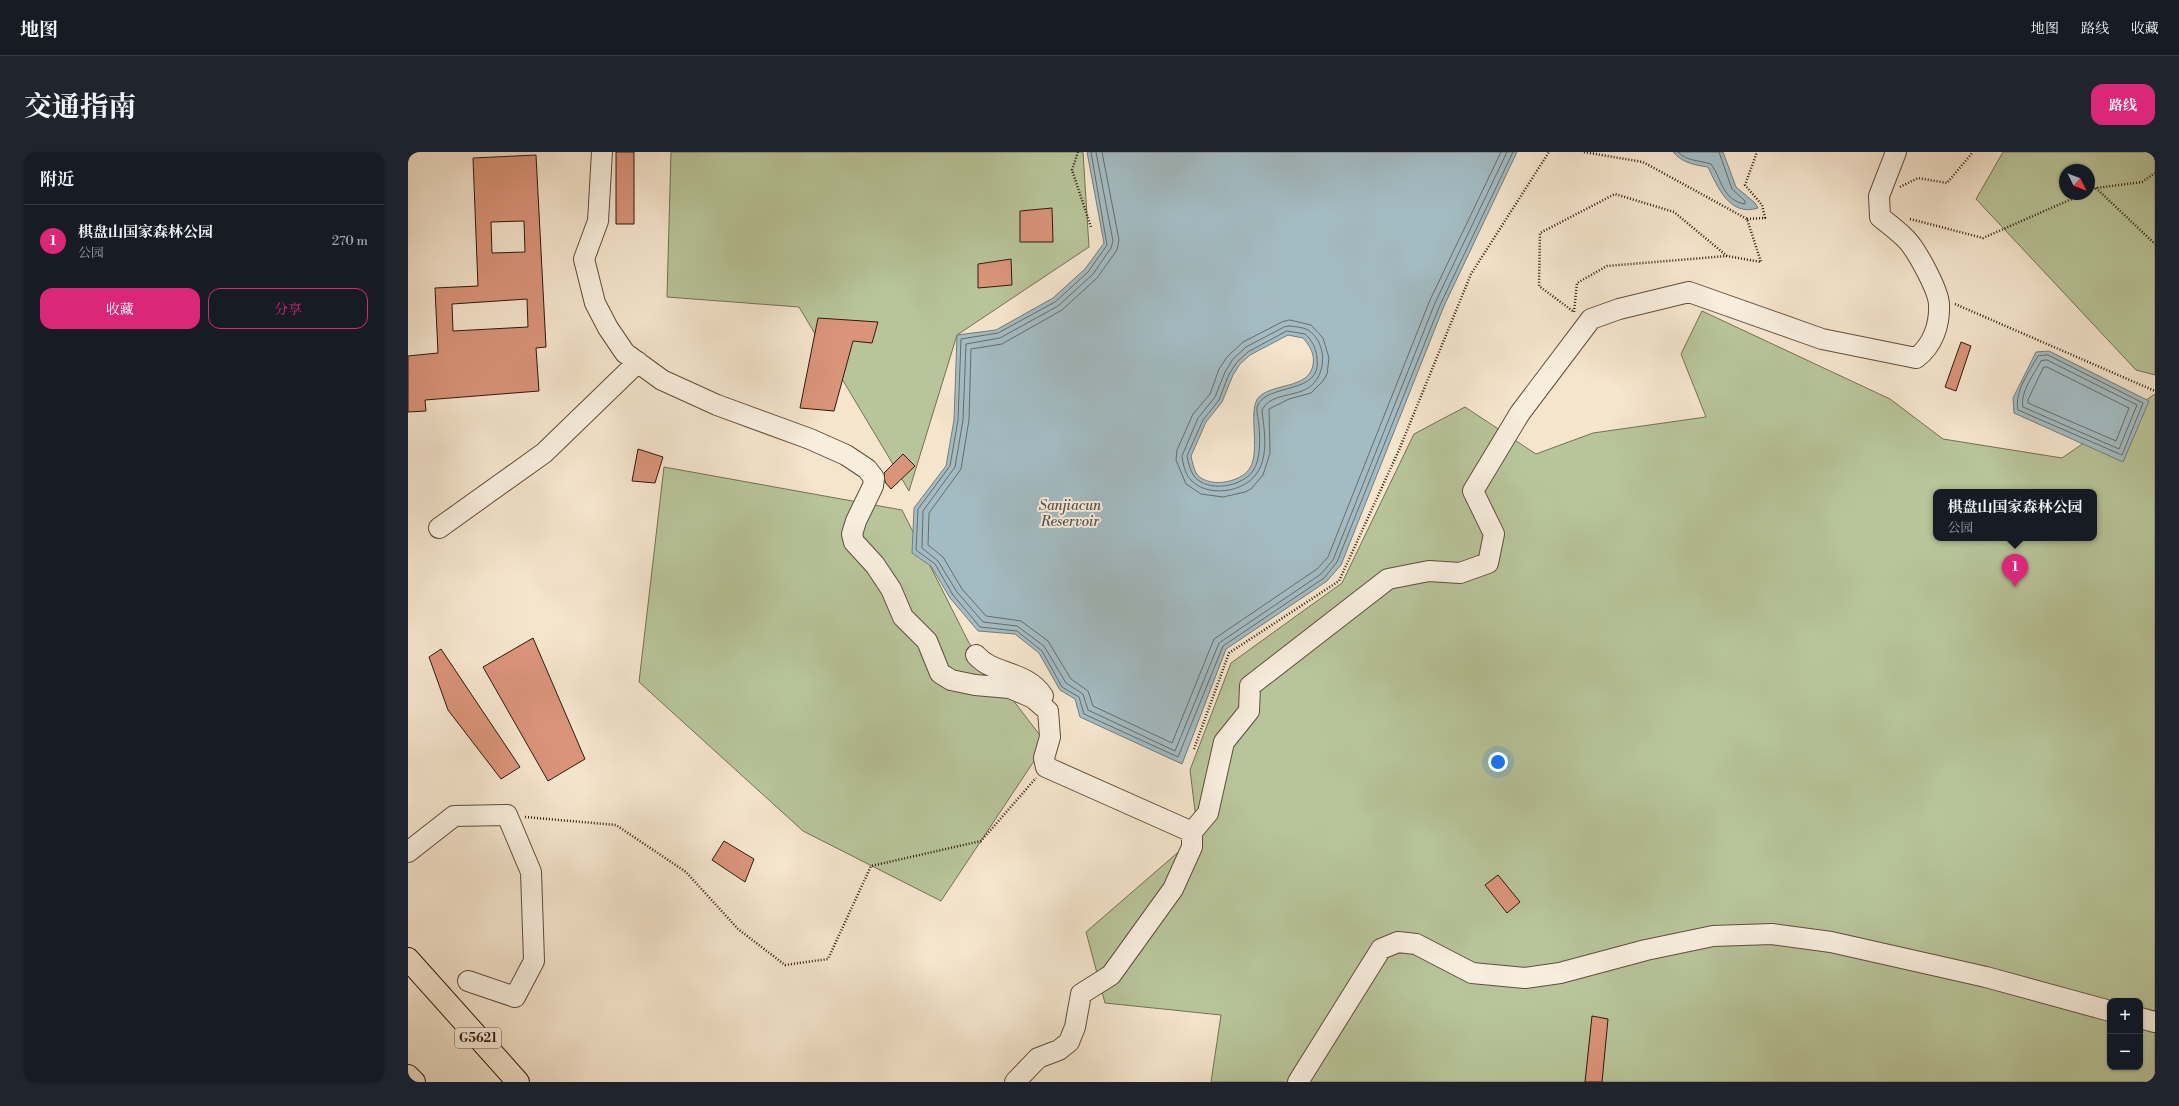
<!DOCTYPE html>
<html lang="zh">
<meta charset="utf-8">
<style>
body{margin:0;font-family:"Libre Bodoni","Noto Serif SC",serif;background:#20242c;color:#f1f3f6}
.controls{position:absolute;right:12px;bottom:12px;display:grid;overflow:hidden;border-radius:8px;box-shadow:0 1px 3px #0004}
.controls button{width:36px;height:36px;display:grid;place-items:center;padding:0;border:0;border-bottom:1px solid #363941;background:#171b24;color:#f1f3f6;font:20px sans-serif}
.compass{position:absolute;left:1651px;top:12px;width:36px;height:36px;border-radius:50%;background:#171b24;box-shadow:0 1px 3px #0004;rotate:132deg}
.you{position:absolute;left:1090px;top:610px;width:14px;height:14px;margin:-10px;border:3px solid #fff;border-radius:50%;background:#1a73e8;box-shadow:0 0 0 6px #1a73e833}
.badge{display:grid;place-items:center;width:26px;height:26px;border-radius:50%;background:#db2777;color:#fff;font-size:13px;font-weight:700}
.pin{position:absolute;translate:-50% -33px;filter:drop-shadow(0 1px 2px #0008)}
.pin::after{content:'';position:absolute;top:21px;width:14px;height:12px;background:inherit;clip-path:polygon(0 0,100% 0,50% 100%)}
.popup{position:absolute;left:1525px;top:337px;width:164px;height:52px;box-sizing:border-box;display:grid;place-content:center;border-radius:8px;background:#171b24;filter:drop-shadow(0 1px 3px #0005);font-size:13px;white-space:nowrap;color:#9ea1a6}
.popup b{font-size:15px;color:#f1f3f6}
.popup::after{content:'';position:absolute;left:50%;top:100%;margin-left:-8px;border:8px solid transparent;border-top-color:#171b24}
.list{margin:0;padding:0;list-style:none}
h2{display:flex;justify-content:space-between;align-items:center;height:52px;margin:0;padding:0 16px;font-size:17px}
h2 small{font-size:13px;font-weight:400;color:#9ea1a6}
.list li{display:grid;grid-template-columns:26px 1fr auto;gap:12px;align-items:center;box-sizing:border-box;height:72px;padding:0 16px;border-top:1px solid #363941}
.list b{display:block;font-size:15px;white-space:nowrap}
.list p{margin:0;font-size:13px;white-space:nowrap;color:#9ea1a6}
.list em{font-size:13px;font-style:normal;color:#9ea1a6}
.actions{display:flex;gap:8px;padding:12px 16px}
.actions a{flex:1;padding:9px 0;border:1px solid #db2777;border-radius:12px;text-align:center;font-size:14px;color:#db2777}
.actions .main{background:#db2777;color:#fff}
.map{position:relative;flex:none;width:1747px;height:930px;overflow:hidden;border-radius:12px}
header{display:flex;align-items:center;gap:24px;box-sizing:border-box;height:56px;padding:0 20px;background:#171b24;border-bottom:1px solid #363941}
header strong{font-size:19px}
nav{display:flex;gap:22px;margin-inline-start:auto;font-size:14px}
.intro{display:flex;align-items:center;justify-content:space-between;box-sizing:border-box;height:96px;padding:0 24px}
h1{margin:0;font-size:28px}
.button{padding:10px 18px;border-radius:12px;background:#db2777;color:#fff;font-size:14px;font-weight:700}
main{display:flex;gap:24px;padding:0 24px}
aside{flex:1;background:#171b24;border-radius:12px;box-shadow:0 1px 3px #0004}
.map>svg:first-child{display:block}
</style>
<header>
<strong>地图</strong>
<nav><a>地图</a><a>路线</a><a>收藏</a></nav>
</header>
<div class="intro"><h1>交通指南</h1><a class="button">路线</a></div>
<main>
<aside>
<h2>附近<small></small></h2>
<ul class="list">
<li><span class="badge">1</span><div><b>棋盘山国家森林公园</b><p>公园</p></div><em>270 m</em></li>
</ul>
<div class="actions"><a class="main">收藏</a><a>分享</a></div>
</aside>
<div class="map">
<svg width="1747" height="930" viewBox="0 0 1747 930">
<rect width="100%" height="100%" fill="#f5e5cd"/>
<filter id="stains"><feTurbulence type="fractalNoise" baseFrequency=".005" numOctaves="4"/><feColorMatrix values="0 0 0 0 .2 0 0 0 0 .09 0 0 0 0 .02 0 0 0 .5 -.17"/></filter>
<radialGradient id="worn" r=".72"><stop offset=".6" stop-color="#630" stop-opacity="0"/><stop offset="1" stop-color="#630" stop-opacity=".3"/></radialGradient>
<path fill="#b8c59a" stroke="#747053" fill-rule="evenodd" d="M263 0H675L681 95 549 183 501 339 391 155 259 145Z
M1595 0H1747V223L1728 218 1568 47ZM1657 18H1681V42H1657Z
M1294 159 1482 247 1535 287 1654 306 1747 242V930H803L813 863 697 851 678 780 790 683 782 618 823 511 934 431 1006 282 1057 255 1128 302 1185 281 1298 265 1273 202ZM1528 340H1686V386H1528ZM1702 849H1732V915H1702Z
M256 315 494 358 561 491 638 591 533 749 395 679 231 530Z"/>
<path fill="#a3bcc3" stroke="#757b7a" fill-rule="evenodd" d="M679 0H1109L1036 154 933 413 919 429 818 497 774 612 672 565 667 547 652 538 631 501 607 482 570 479 542 446 523 414 504 401 506 356 538 314 546 268 549 183 588 178 645 146 677 117 696 91ZM880 183 895 186C902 194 907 202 905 213 901 237 865 231 851 245 839 257 853 297 842 316 833 331 799 337 788 321 786 317 784 309 783 304L798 270 814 250 825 223 832 212 842 203Z
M1265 0H1315L1328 35 1347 51 1350 56C1322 65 1310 36 1300 15 1286 13 1275 11 1265 0Z
M1641 199 1741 249 1715 310 1606 261 1605 246 1628 200Z"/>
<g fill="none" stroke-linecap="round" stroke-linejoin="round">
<path stroke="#696b68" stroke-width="1" d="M683 0 699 93 680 120 647 150 590 181 553 187 550 268 542 314 510 357 508 398 527 412 545 443 572 475 609 479 634 499 654 535 671 545 676 562 770 605 815 494 916 426 929 410 1032 153 1105 0
M688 0 705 89 703 96 685 122 650 154 592 186 558 192 555 268 547 315 515 359 514 396 530 409 549 440 575 470 609 474 636 494 658 531 675 542 680 558 767 599 811 491 913 422 925 408 1027 151 1099 0
M694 0 711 88 709 98 689 126 654 158 594 192 563 197 561 268 553 317 521 361 520 393 535 405 554 437 578 464 613 469 640 489 663 527 680 539 685 554 764 591 806 487 909 417 920 405 1022 148 1093 0
M1270 0C1280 10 1291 8 1303 12 1314 27 1314 48 1337 52V49L1324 37 1311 0
M882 168 903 173 915 186 921 206 919 222 915 229 903 241 881 247 861 257 862 301 855 323 843 337 837 340 815 345 793 342 778 332 768 308 769 298 785 262 802 242 811 217 819 205 835 190 874 170Z
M882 174C888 175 895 175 900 178 920 191 919 224 900 236 886 245 863 241 854 258 856 277 861 304 849 321 836 341 798 346 782 327 777 322 775 311 774 304L790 266 807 245 817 220 825 207 838 195 876 175Z
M879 179 897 182C904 188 908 196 909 206 915 244 857 230 849 255 848 261 851 268 851 274 852 287 853 307 845 319 834 335 799 341 786 324 782 319 780 309 779 304L795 268 811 248 821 222 829 210 840 200Z
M1640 203 1735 251 1714 303 1610 258C1606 240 1621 220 1630 204Z
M1639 208 1729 253 1711 297 1615 255C1612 240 1626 222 1633 209Z
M1636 215H1639L1721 256 1708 289 1620 251V248Z"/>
</g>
<path fill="#da947a" stroke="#2f1a0c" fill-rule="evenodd" d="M208 0H226V72H208Z
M128 3 138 195 128 196 131 239 17 248 18 259 0 260V204L30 201 27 136 70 134 65 6ZM116 69 117 100 84 101 83 70ZM119 147 120 175 45 179 44 152Z
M644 56 645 90H612V59Z
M603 107 604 133 570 136V112Z
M410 166 470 170 464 191 445 189 426 259 392 256Z
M1553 190 1563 194 1548 239 1537 235Z
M230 297 255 305 247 331 224 329Z
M495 302 507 314 483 337 477 330 476 321Z
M125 486 177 607 140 629 75 515Z
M33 497 112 615 93 627 40 558 21 505Z
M316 689 346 707 337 730 304 708Z
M1090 723 1112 750 1099 761 1077 733Z
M1184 864 1200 867 1194 930H1177Z"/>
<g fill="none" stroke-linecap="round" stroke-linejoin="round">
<defs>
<path id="minor" d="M194 0 190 69 176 107 187 151 200 176 217 201 254 228 309 253 402 287 438 303 459 317 466 326 465 334 448 369 444 382 446 390 467 413 483 437 495 465 519 489 532 521 543 528 567 533 602 536 625 546 640 559 642 585 636 606 638 615 784 680
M31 376 136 301 230 210
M568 503C585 523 618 518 635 544
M0 700 46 664 99 663 123 720 126 809 107 845 60 829
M1732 866 1747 870
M607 930 630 906 651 898 661 890 667 875 673 842 703 823 765 737 784 695V680L800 661 816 590 841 559 842 534 980 427 1021 419 1052 421 1080 411 1086 382 1065 339 1112 261 1183 167 1211 157 1281 140 1414 187 1508 206C1525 194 1532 172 1531 152 1530 137 1508 97 1498 87 1490 79 1481 72 1472 65L1471 44 1488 0
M890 930 973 797 990 790 1008 792 1064 821 1117 826 1152 821 1238 798 1305 784 1364 782 1423 790 1578 825 1702 859"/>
<path id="highway" d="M0 807 110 930
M0 924 6 930"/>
</defs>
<use href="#minor" stroke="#604d3c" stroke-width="22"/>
<use href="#highway" stroke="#2f1a0c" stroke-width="24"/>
<path stroke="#2f1a0c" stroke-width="2.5" stroke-dasharray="1 2" stroke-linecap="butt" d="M670 0 664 18 683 75
M1176 0 1235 10 1339 67 1353 110 1319 104 1199 114 1169 131 1166 160 1131 134 1132 81 1207 42 1266 60 1319 104
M1492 35 1510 26 1539 31 1565 0
M1688 36 1747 92
M1681 39 1688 36 1734 30 1747 21
M1339 67 1357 66 1354 53 1337 33 1349 0
M1502 67 1575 86 1675 42
M1547 152 1747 239
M786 597 821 501 931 429 991 298 1063 122 1141 0
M117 665 208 673 278 720 330 777 377 813 420 807 463 714 573 689 628 626"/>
<use href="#minor" stroke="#f8eede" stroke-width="20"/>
<use href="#highway" stroke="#f5e5cd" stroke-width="22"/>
</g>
<g text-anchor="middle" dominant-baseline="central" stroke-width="4" stroke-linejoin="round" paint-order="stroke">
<rect fill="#f8eede" stroke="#6b5a4b" stroke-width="1" x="47" y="876" width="46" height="20" rx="3"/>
<g font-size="12" font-weight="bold" fill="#2f1a0c">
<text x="70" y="886">G5621</text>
</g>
<g font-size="14" font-style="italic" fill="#58534c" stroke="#f8eede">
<text x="662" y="354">Sanjiacun<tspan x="662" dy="16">Reservoir</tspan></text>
</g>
</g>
<rect width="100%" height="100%" filter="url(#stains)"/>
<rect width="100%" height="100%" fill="url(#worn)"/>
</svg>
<div class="controls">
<button>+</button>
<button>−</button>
</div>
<svg class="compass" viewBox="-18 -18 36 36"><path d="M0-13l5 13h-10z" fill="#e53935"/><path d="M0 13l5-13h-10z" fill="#9ea1a6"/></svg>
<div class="you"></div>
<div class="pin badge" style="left:1607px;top:435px">1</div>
<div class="popup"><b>棋盘山国家森林公园</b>公园</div>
</div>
</main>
